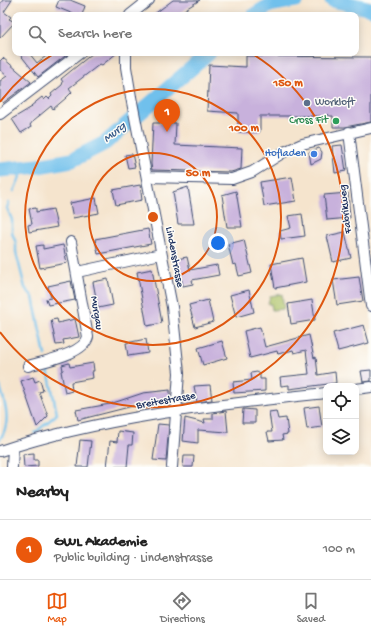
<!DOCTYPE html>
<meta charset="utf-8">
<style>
body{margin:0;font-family:"Gochi Hand",sans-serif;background:#f6f6f6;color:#222}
.controls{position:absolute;right:12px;bottom:12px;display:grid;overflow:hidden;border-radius:8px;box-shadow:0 2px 10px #0003}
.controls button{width:36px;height:36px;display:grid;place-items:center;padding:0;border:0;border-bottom:1px solid #e0e0e0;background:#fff;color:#222;font:20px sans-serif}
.you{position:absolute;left:218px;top:243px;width:14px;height:14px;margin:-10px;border:3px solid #fff;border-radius:50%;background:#1a73e8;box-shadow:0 0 0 6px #1a73e833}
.badge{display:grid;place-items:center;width:26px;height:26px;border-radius:50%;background:#ea580c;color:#fff;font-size:13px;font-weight:700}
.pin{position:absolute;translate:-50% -33px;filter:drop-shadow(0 1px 2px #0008)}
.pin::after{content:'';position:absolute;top:21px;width:14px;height:12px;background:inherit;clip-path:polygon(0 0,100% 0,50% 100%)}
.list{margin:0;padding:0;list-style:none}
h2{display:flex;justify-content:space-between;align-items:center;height:52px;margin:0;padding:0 16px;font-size:17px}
h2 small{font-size:13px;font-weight:400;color:#767676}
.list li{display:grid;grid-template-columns:26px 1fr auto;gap:12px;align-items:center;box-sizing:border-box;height:60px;padding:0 16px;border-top:1px solid #e0e0e0}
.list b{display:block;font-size:15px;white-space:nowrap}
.list p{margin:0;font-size:13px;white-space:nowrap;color:#767676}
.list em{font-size:13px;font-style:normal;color:#767676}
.icon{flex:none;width:22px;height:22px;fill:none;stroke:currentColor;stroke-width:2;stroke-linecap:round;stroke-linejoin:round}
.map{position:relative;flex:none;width:371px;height:467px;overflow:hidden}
.search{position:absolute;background:#fff;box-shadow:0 2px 10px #0003;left:12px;right:12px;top:12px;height:44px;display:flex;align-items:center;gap:10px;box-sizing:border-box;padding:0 14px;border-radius:8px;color:#767676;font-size:15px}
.sheet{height:112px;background:#fff}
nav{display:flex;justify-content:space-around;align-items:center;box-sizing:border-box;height:56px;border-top:1px solid #e0e0e0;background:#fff;font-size:11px;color:#767676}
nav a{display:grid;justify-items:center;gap:2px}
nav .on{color:#ea580c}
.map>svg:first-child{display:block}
</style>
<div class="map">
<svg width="371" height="467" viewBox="0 0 371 467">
<rect width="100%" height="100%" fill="#fdfcf7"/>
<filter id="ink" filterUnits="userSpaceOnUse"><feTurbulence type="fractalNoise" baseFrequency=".025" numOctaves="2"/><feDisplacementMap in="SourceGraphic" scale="8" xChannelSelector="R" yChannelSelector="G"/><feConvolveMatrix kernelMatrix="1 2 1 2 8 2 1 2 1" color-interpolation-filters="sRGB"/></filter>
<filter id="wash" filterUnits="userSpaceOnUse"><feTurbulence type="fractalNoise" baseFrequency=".012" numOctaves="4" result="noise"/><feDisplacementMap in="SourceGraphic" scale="16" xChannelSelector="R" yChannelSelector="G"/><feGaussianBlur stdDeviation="0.9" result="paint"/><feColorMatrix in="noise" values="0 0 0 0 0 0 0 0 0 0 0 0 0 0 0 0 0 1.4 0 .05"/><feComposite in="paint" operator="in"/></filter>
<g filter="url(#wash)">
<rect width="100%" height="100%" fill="#f5e4cd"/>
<path fill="#adc267" stroke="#647862" d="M282 294 284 309 272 310 271 304H268L270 296Z"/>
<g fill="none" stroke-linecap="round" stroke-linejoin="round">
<path stroke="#70c0ec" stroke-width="2.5" d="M14 191 24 167
M9 203 7 208 12 220V233L16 243V252L25 288 33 297 45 355
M0 386C5 404 12 422 0 439
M35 433 57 414 47 365"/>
<path stroke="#70c0ec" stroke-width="15" d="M332 0 371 9
M254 15 270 5 297 0
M0 170 38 166 72 160 105 143 209 53"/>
</g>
<g id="blocks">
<path fill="#c8b1dc" d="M3 0H12L4 12 11 17 9 19 15 22 0 38V4Z
M59 0H70L85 6 82 15H76L56 7Z
M173 0H200L176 15H153Z
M19 53H29L37 63 50 53H69L38 77Z
M93 53H117L102 65 100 64 69 88 72 92 66 98 53 109 51 106 33 121 30 125 31 127 21 133 12 119 32 107 31 106 42 97 44 100 47 97 49 99 52 96 51 94 62 85 63 82 61 79Z
M246 56 371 57V122L345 127H333V116H328V114L326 116H260V132H238V113L207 111 209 65 246 67Z
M3 58 31 82 3 103 0 99V81L7 76 0 70V61Z
M153 123H176L175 145 242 148 241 169 231 172 152 170 151 164Z
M342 145 346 171 335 173 332 146Z
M319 148 322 152 321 159 311 164 309 152Z
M132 154 135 167 128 168 125 155Z
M292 177 296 201 264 206 260 182Z
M140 185 142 200 116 205 113 190Z
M188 187 194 224H178L173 192Z
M236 191 242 227H227L222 195Z
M348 193 350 218 327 220 324 195Z
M96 198 99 213 73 218 70 203Z
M36 208V212L53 209 57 227 29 232 28 225 32 224 29 209Z
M302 214 305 236 281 239 280 231 291 228 288 216Z
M148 229 151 244 98 254 95 239Z
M345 232 351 258 333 262 327 236Z
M244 240 252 273 239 276 236 264 233 265 228 244Z
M43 245V249L63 245 67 263 40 268 36 246Z
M187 257 190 270 217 265 219 275 192 280 193 284 183 286 177 259Z
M302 258 306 282 275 288 271 264Z
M152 269 162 323 147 326 137 272Z
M359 277 363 301 337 305 333 280Z
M108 279 113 305 98 308 93 282Z
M71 281 75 300 48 305 46 299 51 298 48 286Z
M249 290 254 312 236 317 230 295Z
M208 300 213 322 195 327 189 305Z
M312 300 315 320 291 324 288 304Z
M57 319 58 323 75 319 79 337 63 340 64 344 56 345 51 320Z
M364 325 369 343 338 351 333 333Z
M260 327 265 347 309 335 314 358 316 357 318 375 335 372 336 383 289 389V385L281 386 280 377 309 374 306 350 294 353 293 350 278 354 277 351 250 358 244 331Z
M146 339 148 353 128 356 126 343Z
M222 341 227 358 203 365 198 348Z
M69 363 70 367 93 363 94 371H92L93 378 71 382 72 391 65 393 61 371 63 370 62 365Z
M371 370V381L363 382 361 371Z
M257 372 260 374V379H265V391L234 393 233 382 252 380 251 373Z
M33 377 35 382 40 380 43 391 39 392 48 416 37 427 21 381Z
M210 385 212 400 197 402 194 386Z
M170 390V402L137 405 78 420 76 410 110 404 143 393Z
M319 406 322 427 307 429 304 408Z
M243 409 255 410V423H242Z
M226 411 228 432 198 430V443L183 441 185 418 205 423 204 419H213V413Z
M276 411 278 419 286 418 288 434 282 435 283 440 269 441 267 432H272L269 412Z
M158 424 169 425 166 461 153 460Z
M118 431 133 433 132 445H129L127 467H107L110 441 117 442Z
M80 440 91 441 88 467H77Z
M34 453V460H38V466L24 467 23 454Z
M184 456H194L193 467H183Z"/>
</g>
</g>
<g filter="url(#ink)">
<use href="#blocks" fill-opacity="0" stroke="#3c4a6f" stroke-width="1"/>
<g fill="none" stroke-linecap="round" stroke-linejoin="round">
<defs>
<path id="street" d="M130 15 149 0
M126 53V67L131 97 172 307 179 373 172 467
M0 114 80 53
M349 132 371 306
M147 177 232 179 252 172 284 152 302 144 371 128
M77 272 161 254
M28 366C44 361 84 354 88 337L71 242
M356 389 371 387
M0 451C105 416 216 405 326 393
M12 467 13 447"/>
</defs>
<use href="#street" stroke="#3c4a6f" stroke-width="12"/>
<use href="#street" stroke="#fff" stroke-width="10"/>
</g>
</g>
<g fill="none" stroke="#de5710" stroke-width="2">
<circle cx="153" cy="217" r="64"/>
<circle cx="153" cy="217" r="128"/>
<path d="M0 102A191 191 0 0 1 55 53M251 53A191 191 0 1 1 0 332"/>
</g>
<circle fill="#5c6f8a" stroke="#fdfcf7" stroke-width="1.5" cx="307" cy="103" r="4"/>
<circle fill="#2e9e5b" stroke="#fdfcf7" stroke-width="1.5" cx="336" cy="121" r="4"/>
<circle fill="#3f7fe0" stroke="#fdfcf7" stroke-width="1.5" cx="314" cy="154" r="4"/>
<g text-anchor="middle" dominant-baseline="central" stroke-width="3" stroke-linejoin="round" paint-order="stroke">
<g font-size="11" fill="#4e5e75" stroke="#fdfcf7" text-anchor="start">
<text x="315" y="103">Workloft</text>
</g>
<g font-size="11" fill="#27864d" stroke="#fdfcf7" text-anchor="end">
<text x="328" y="121">Cross Fit</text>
</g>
<g font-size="11" fill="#366cbe" stroke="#fdfcf7" text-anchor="end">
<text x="306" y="154">Hofladen</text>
</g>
<g font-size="11" fill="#1b2f5e" stroke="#fdfcf7">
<text transform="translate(346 209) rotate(-97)">Fabrikweg</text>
<text transform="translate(174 257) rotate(79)">Lindenstrasse</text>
<text transform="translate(96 313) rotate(81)">Murgau</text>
<text transform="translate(166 401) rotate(-10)">Breitestrasse</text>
</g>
<g font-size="12" font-style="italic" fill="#355a89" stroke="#fdfcf7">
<text transform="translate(115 133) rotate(-39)">Murg</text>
</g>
</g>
<circle cx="153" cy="217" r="6" fill="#de5710" stroke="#fdfcf7" stroke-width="2"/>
<g font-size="12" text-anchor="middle" font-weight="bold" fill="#de5710" stroke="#fdfcf7" stroke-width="3" stroke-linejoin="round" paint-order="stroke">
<text x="288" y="86">150 m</text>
<text x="244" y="131">100 m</text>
<text x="198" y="176">50 m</text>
</g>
</svg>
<div class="controls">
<button><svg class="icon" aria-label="locate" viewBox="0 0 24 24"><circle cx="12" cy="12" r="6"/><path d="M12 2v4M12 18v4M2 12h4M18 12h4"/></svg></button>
<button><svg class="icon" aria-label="layers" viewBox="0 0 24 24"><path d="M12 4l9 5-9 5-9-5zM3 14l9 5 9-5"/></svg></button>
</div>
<div class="you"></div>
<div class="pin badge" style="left:167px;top:132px">1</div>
<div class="search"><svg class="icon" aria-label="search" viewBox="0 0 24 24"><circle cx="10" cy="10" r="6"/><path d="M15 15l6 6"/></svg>Search here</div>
</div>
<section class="sheet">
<h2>Nearby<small></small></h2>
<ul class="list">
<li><span class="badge">1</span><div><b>GWL Akademie</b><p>Public building · Lindenstrasse</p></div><em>100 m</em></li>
</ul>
</section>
<nav>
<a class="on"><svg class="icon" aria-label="map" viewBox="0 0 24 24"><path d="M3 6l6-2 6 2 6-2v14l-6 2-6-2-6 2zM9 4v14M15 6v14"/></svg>Map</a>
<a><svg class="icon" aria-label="directions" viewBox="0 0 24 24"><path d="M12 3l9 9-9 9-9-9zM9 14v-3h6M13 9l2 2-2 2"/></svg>Directions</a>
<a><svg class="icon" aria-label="saved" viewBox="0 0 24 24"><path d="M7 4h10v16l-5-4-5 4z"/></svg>Saved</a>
</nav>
